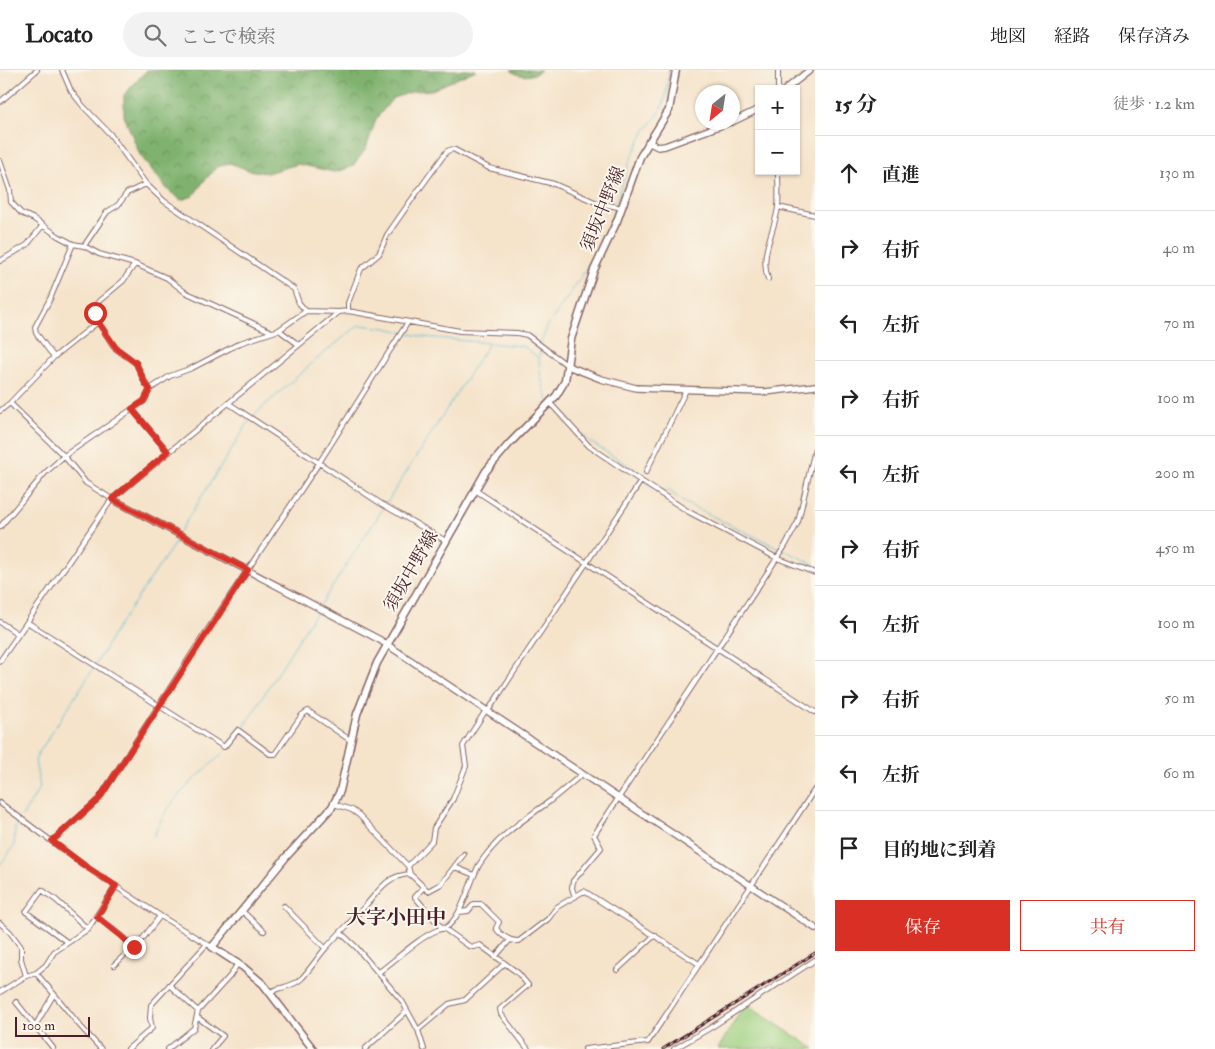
<!DOCTYPE html>
<html lang="ja">
<meta charset="utf-8">
<style>
body{margin:0;font-family:"IM FELL Double Pica","Noto Serif JP",serif;background:#f2f2f2;color:#222}
.controls{position:absolute;right:15px;top:15px;display:grid;overflow:hidden;border-radius:0px;box-shadow:0 1px 4px #0004}
.controls button{width:45px;height:45px;display:grid;place-items:center;padding:0;border:0;border-bottom:1px solid #e0e0e0;background:#fff;color:#222;font:25px sans-serif}
.compass{position:absolute;left:695px;top:15px;width:45px;height:45px;border-radius:50%;background:#fff;box-shadow:0 1px 4px #0004;rotate:210deg}
.scale{position:absolute;left:15px;bottom:12px;width:75px;box-sizing:border-box;padding-left:5px;border:2px solid #4a1f2b;border-top:0;font-size:14px;line-height:18px;white-space:nowrap;color:#4a1f2b;-webkit-text-stroke:4px #fbf7ec;paint-order:stroke}
.stop{position:absolute;width:15px;height:15px;margin:-11px;border:4px solid #d93025;border-radius:50%;background:#fff}
.stop.end{background:#d93025;border-color:#fff;box-shadow:0 1px 5px #0008}
.list{margin:0;padding:0;list-style:none}
h2{display:flex;justify-content:space-between;align-items:center;height:65px;margin:0;padding:0 20px;font-size:21px}
h2 small{font-size:16px;font-weight:400;color:#767676}
.list li{display:grid;grid-template-columns:32px 1fr auto;gap:15px;align-items:center;box-sizing:border-box;height:75px;padding:0 20px;border-top:1px solid #e0e0e0}
.list b{display:block;font-size:19px;white-space:nowrap}
.list em{font-size:16px;font-style:normal;color:#767676}
.actions{display:flex;gap:10px;padding:15px 20px}
.actions a{flex:1;padding:11px 0;border:1px solid #d93025;border-radius:0px;text-align:center;font-size:18px;color:#d93025}
.actions .main{background:#d93025;color:#fff}
.icon{flex:none;width:28px;height:28px;fill:none;stroke:currentColor;stroke-width:2;stroke-linecap:round;stroke-linejoin:round}
.map{position:relative;flex:none;width:815px;height:979px;overflow:hidden}
header{display:flex;align-items:center;gap:30px;box-sizing:border-box;height:70px;padding:0 25px;background:#fff;border-bottom:1px solid #e0e0e0}
header strong{font-size:24px}
nav{display:flex;gap:28px;margin-inline-start:auto;font-size:18px}
.search{width:350px;height:45px;background:#f2f2f2;display:flex;align-items:center;gap:12px;box-sizing:border-box;padding:0 18px;border-radius:28px;color:#767676;font-size:19px}
main{display:flex}
aside{flex:1;background:#fff}
.map>svg:first-child{display:block}
</style>
<header>
<strong>Locato</strong>
<div class="search"><svg class="icon" aria-label="search" viewBox="0 0 24 24"><circle cx="10" cy="10" r="6"/><path d="M15 15l6 6"/></svg>ここで検索</div>
<nav><a>地図</a><a>経路</a><a>保存済み</a></nav>
</header>
<main>
<div class="map">
<svg width="815" height="979" viewBox="0 0 815 979">
<defs>
<pattern id="forest-crowns" width="20" height="18" patternUnits="userSpaceOnUse" patternTransform="scale(1.25)"><rect width="20" height="18" fill="#7fb26e"/><path d="M2 6a3 3 0 1 1 6 0M12 15a3 3 0 1 1 6 0" fill="none" stroke="#6a905b"/></pattern>
</defs>
<rect width="100%" height="100%" fill="#fbf7ec"/>
<filter id="ink" filterUnits="userSpaceOnUse"><feTurbulence type="fractalNoise" baseFrequency=".02" numOctaves="2"/><feDisplacementMap in="SourceGraphic" scale="10" xChannelSelector="R" yChannelSelector="G"/><feConvolveMatrix kernelMatrix="1 2 1 2 8 2 1 2 1" color-interpolation-filters="sRGB"/></filter>
<filter id="wash" filterUnits="userSpaceOnUse"><feTurbulence type="fractalNoise" baseFrequency=".0096" numOctaves="4" result="noise"/><feDisplacementMap in="SourceGraphic" scale="20" xChannelSelector="R" yChannelSelector="G"/><feGaussianBlur stdDeviation="1.12" result="paint"/><feColorMatrix in="noise" values="0 0 0 0 0 0 0 0 0 0 0 0 0 0 0 0 0 1.4 0 .05"/><feComposite in="paint" operator="in"/></filter>
<g filter="url(#wash)">
<rect width="100%" height="100%" fill="#f5e3ca"/>
<path fill="url(#forest-crowns)" stroke="#64684c" d="M147 0H476L432 20 415 21 393 28 376 49 366 79 352 97 334 102 298 94 267 103 248 100 230 93 217 97 204 111 193 126 181 130 168 120 140 85 124 46V25Z
M511 0H541C532 7 519 8 511 0Z"/>
<path fill="#9fd080" stroke="#747856" d="M745 934 815 979H718Z"/>
<g fill="none" stroke-linecap="round" stroke-linejoin="round">
<path stroke="#58bed5" stroke-width="1" d="M616 134C622 111 632 83 644 63 648 56 654 51 658 45 666 32 668 14 669 0
M548 330C538 303 535 285 547 257 570 223 604 178 615 138
M253 346 318 288 359 255 386 258 424 267 523 276 539 288
M577 360 590 372 626 394 644 410 660 421 668 420 685 433 781 479
M386 434 489 273
M180 461 250 350
M784 480 815 495
M319 537 384 437
M96 594 115 561 177 470
M226 679 240 663 316 542
M22 747 40 717 35 691 38 684 93 599
M154 766C168 728 195 710 223 683
M0 795 14 776 15 758 18 753"/>
</g>
</g>
<g filter="url(#ink)">
<g fill="none" stroke-linecap="round" stroke-linejoin="round">
<defs>
<path id="street" d="M62 0 71 21 83 36 110 64 146 114 164 131 294 219 299 233 306 241
M778 0V19
M0 32 37 0
M0 91 10 120 11 132 21 143 34 149 58 166 73 174 84 176 99 184 135 194 167 208 185 222 272 262
M778 137 815 145
M84 176 107 142 118 135 127 123 146 114
M0 191 27 175 43 155
M135 194 123 211 99 231 95 236V243L98 252 115 278 136 293 145 313 150 319
M768 209C759 184 775 161 778 137 779 125 778 113 778 101
M348 241V233L361 199 379 184 387 165 410 132 447 81 453 79 489 98 554 114 595 132 622 138
M279 260 299 275
M54 287 36 263 35 257 50 229 73 174
M10 333 64 386 86 413 112 429
M228 333 380 433 446 471
M550 333 589 376 641 411 689 442 777 488 815 503
M132 339 168 382
M0 341 10 333 54 287 98 252
M646 402 686 320
M475 420 815 642
M0 457 45 403 64 386 144 331 150 319 170 306 192 298 240 273 279 260 306 241 339 242
M0 552 18 564
M27 552 224 677 238 660 270 684H275L302 645 308 641 350 670
M0 591 112 429 339 242 348 241 460 261 517 263 527 265 568 296
M488 641 641 411
M0 733 85 796 162 847 212 877
M334 734 352 740 359 745 408 796 432 771 434 758 453 729 466 696 463 676 486 640
M52 771 99 729 200 571 319 393 408 252
M408 796 410 804 428 821 441 814 464 784
M455 797 474 805
M423 818 415 827 439 855 469 876 474 877 480 875 518 903 528 915 500 939 501 944 528 979
M575 827 572 818 573 811 601 778 594 765 785 476 798 452 815 379
M284 836 325 878
M242 841 264 861
M459 842 468 841 474 834H481L499 852 496 858C500 865 511 872 519 871L548 849 557 837 584 821 699 894
M97 847 135 877
M0 853 10 862 21 877V889L26 906
M341 863 356 877 402 931 418 960 424 979
M67 872 26 842 42 820 56 830 88 859
M495 887 510 870
M114 895 144 867 160 846
M617 900 655 865
M379 902C393 892 422 865 438 860 439 859 444 859 445 858 461 850 470 811 479 795 497 766 524 750 550 731 561 722 572 713 582 704
M169 915 198 941
M0 922 26 906 36 903 46 895 54 882 88 859 116 816
M270 922C280 917 293 917 301 909 310 900 317 888 325 879 339 863 354 849 367 834 377 823 385 810 399 806 403 805 407 804 410 804
M54 924 81 957 101 979
M16 932 53 978
M197 947 223 966 212 979
M35 956 54 924 36 903
M418 960 449 934 465 930 504 894
M128 979 152 958 150 948 151 935 207 874
M168 979 194 958 198 941 230 906 238 893
M365 979 407 941
M585 979 648 972 815 719
M674 979 710 958 815 890"/>
<path id="secondary" d="M786 19 810 0
M732 52 759 39
M648 72 658 77 665 76 730 52
M568 296 601 309 636 318 765 322 815 316
M112 429 380 570 815 858"/>
<path id="primary" d="M313 979 263 914 243 897 212 877 286 787 332 737 340 721 357 644 377 593 486 401 509 374 556 326 565 311 571 269 594 200 617 151 640 87 669 40 676 0"/>
</defs>
<use href="#street" stroke="#866463" stroke-width="6"/>
<use href="#secondary" stroke="#866463" stroke-width="8"/>
<use href="#primary" stroke="#866463" stroke-width="9"/>
<use href="#street" stroke="#fff" stroke-width="4"/>
<use href="#secondary" stroke="#fff" stroke-width="5.5"/>
<use href="#primary" stroke="#fff" stroke-width="6"/>
<defs>
<path id="rail" d="M663 979 815 883"/>
</defs>
<use href="#rail" stroke="#4a1f2b" stroke-width="3"/>
<use href="#rail" stroke="#fbf7ec" stroke-width="1" stroke-dasharray="4" stroke-linecap="butt"/>
</g>
</g>
<g fill="none" stroke-linecap="round" stroke-linejoin="round" filter="url(#ink)">
<path stroke="#d93025" stroke-width="6" d="M95 243 98 252 116 278 136 293 145 313 150 319 144 331 132 339 168 382 112 429 248 500 99 729 52 771 85 796 116 816 97 847 134 877"/>
</g>
<g text-anchor="middle" dominant-baseline="central" stroke-width="4" stroke-linejoin="round" paint-order="stroke">
<g font-size="18" fill="#4a1f2b" stroke="#fbf7ec">
<text transform="translate(603 139) rotate(-68)">須坂中野線</text>
<text transform="translate(411 501) rotate(-60)">須坂中野線</text>
</g>
<g font-size="20" font-weight="bold" fill="#4a1f2b" stroke="#fbf7ec">
<text x="396" y="847">大字小田中</text>
</g>
</g>
</svg>
<div class="controls">
<button>+</button>
<button>−</button>
</div>
<svg class="compass" viewBox="-18 -18 36 36"><path d="M0-13l5 13h-10z" fill="#e53935"/><path d="M0 13l5-13h-10z" fill="#767676"/></svg>
<div class="scale">100 m</div>
<div class="stop" style="left:95px;top:243px"></div>
<div class="stop end" style="left:134px;top:877px"></div>
</div>
<aside>
<h2>15 分<small>徒歩 · 1.2 km</small></h2>
<ul class="list">
<li><svg class="icon" aria-label="ahead" viewBox="0 0 24 24"><path d="M12 20V5M6 11l6-6 6 6"/></svg><div><b>直進</b></div><em>130 m</em></li>
<li><svg class="icon" aria-label="right" viewBox="0 0 24 24"><path d="M7 20v-9h11M14 6l5 5-5 5"/></svg><div><b>右折</b></div><em>40 m</em></li>
<li><svg class="icon" aria-label="left" viewBox="0 0 24 24"><path d="M17 20v-9H6M10 6l-5 5 5 5"/></svg><div><b>左折</b></div><em>70 m</em></li>
<li><svg class="icon" aria-label="right" viewBox="0 0 24 24"><path d="M7 20v-9h11M14 6l5 5-5 5"/></svg><div><b>右折</b></div><em>100 m</em></li>
<li><svg class="icon" aria-label="left" viewBox="0 0 24 24"><path d="M17 20v-9H6M10 6l-5 5 5 5"/></svg><div><b>左折</b></div><em>200 m</em></li>
<li><svg class="icon" aria-label="right" viewBox="0 0 24 24"><path d="M7 20v-9h11M14 6l5 5-5 5"/></svg><div><b>右折</b></div><em>450 m</em></li>
<li><svg class="icon" aria-label="left" viewBox="0 0 24 24"><path d="M17 20v-9H6M10 6l-5 5 5 5"/></svg><div><b>左折</b></div><em>100 m</em></li>
<li><svg class="icon" aria-label="right" viewBox="0 0 24 24"><path d="M7 20v-9h11M14 6l5 5-5 5"/></svg><div><b>右折</b></div><em>50 m</em></li>
<li><svg class="icon" aria-label="left" viewBox="0 0 24 24"><path d="M17 20v-9H6M10 6l-5 5 5 5"/></svg><div><b>左折</b></div><em>60 m</em></li>
<li><svg class="icon" aria-label="arrive" viewBox="0 0 24 24"><path d="M6 21V4h12l-3 4 3 4H6"/></svg><div><b>目的地に到着</b></div></li>
</ul>
<div class="actions"><a class="main">保存</a><a>共有</a></div>
</aside>
</main>
